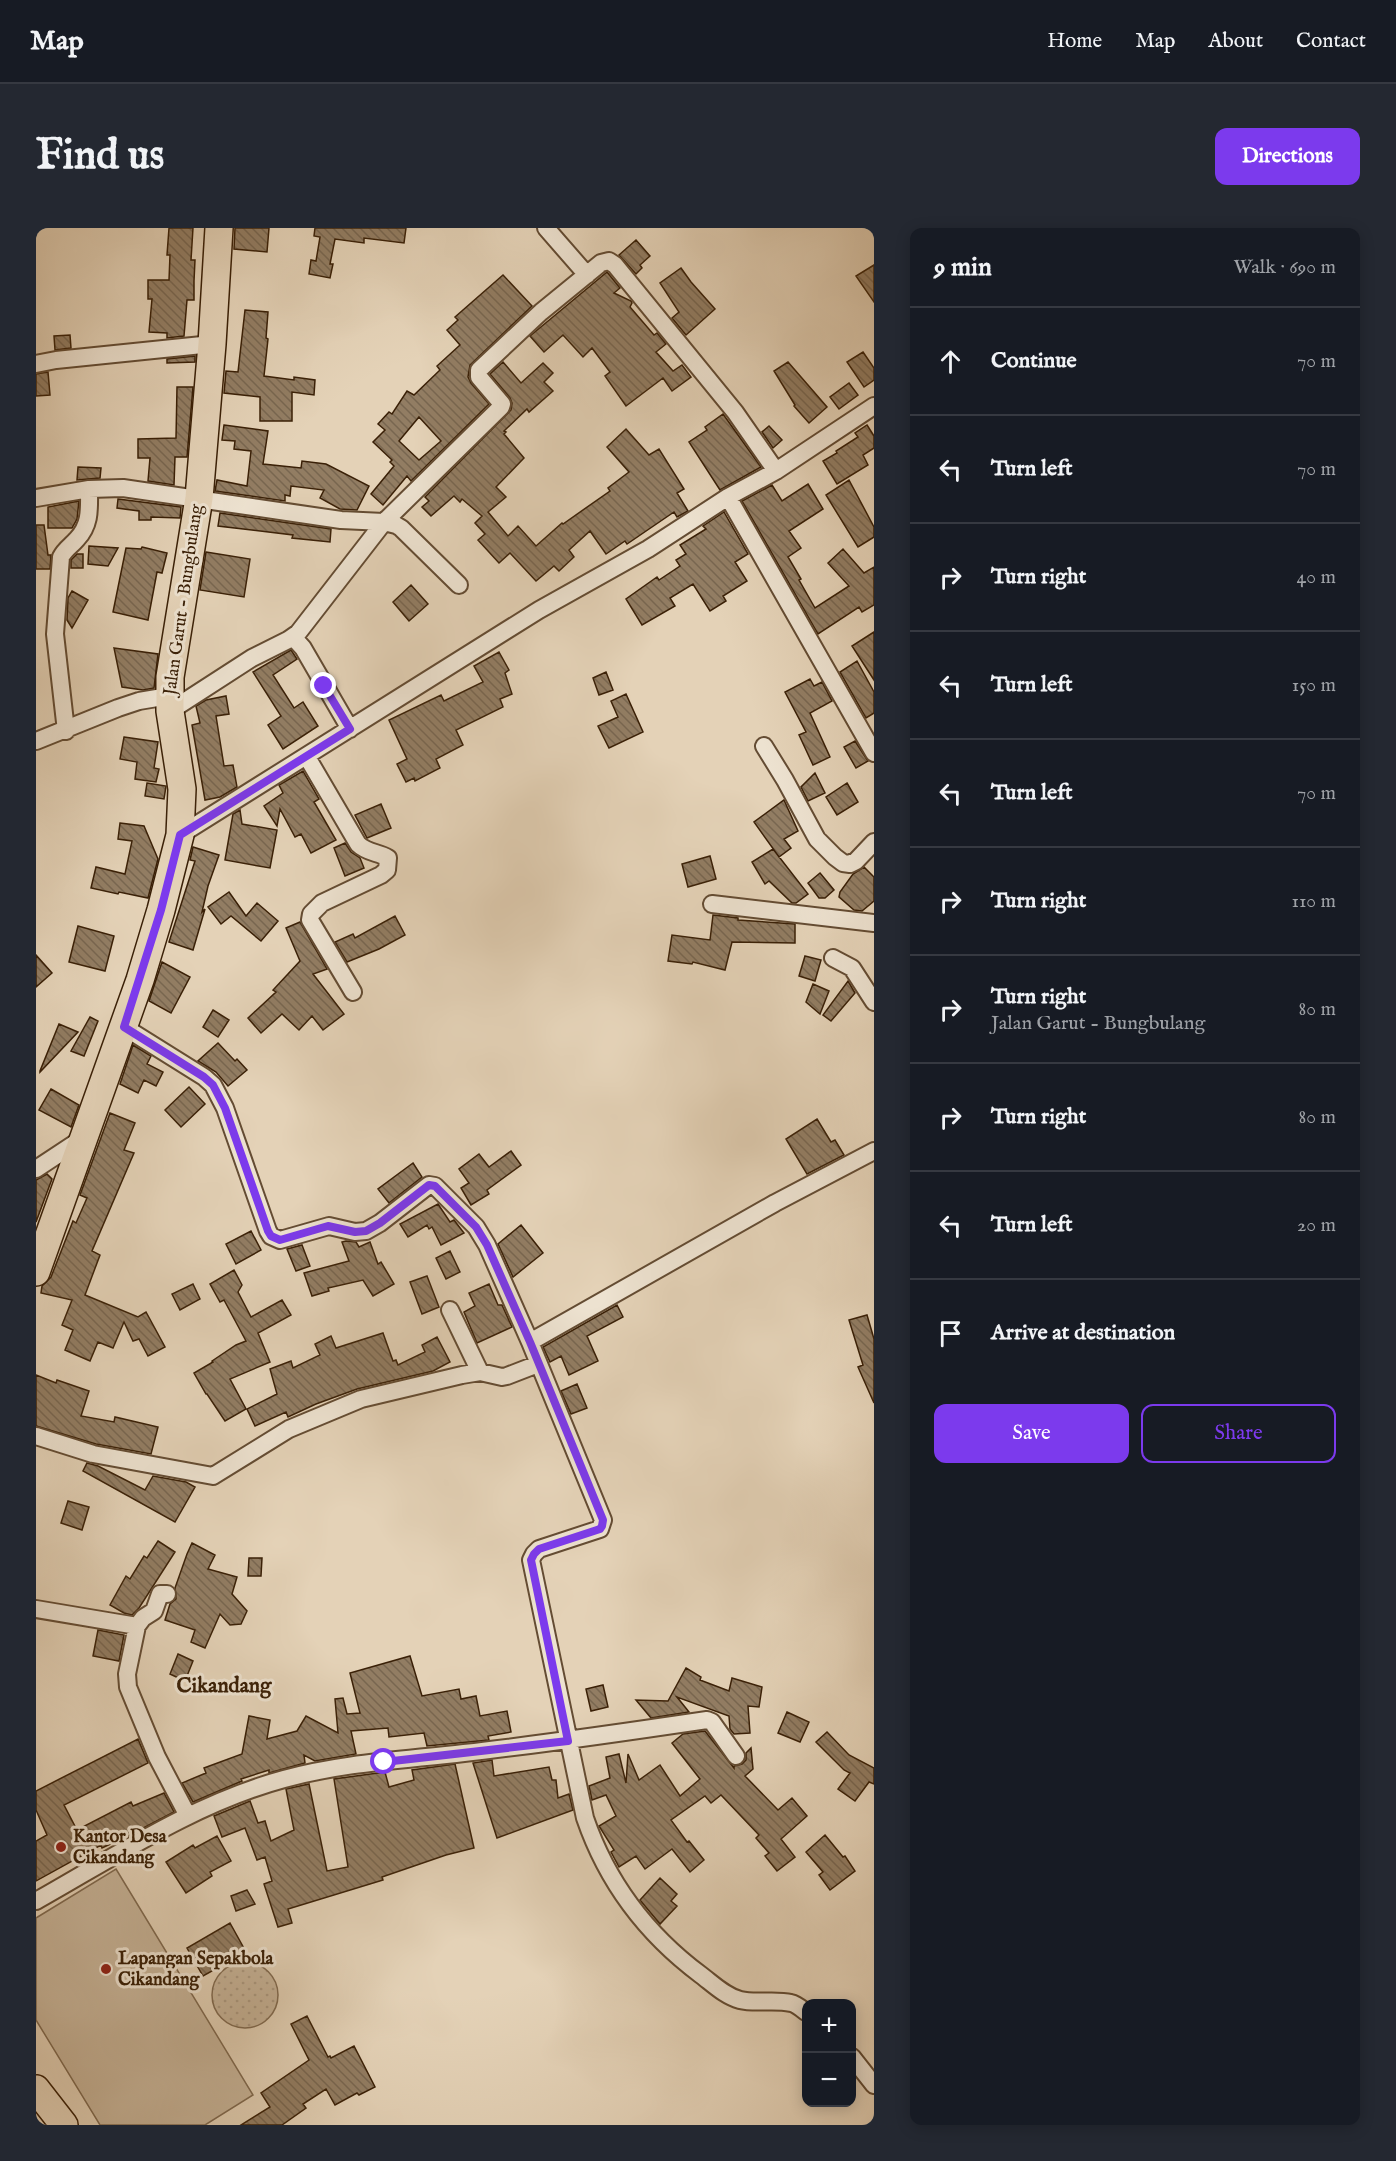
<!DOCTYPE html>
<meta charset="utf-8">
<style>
body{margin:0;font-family:"IM FELL English",serif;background:#242831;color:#f1f3f6}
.controls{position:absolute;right:18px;bottom:18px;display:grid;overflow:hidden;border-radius:12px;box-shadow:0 3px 15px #0003}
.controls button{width:54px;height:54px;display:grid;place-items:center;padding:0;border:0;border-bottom:2px solid #363941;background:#171b24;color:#f1f3f6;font:30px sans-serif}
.stop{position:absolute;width:18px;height:18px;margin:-14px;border:4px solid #7c3aed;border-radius:50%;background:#fff}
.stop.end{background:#7c3aed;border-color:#fff;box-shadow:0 2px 6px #0008}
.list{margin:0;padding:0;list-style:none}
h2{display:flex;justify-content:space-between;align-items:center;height:78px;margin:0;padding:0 24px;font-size:26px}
h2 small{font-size:20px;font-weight:400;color:#9ea1a6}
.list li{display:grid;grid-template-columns:39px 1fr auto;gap:18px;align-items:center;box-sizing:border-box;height:108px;padding:0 24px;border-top:2px solid #363941}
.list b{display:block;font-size:22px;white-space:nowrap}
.list p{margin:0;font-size:20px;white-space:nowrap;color:#9ea1a6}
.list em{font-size:20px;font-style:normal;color:#9ea1a6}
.actions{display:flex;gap:12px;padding:18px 24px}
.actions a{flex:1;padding:14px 0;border:2px solid #7c3aed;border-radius:12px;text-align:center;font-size:21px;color:#7c3aed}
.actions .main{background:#7c3aed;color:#fff}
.icon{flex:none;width:33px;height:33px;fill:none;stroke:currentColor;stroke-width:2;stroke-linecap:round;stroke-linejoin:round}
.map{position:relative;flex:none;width:838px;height:1897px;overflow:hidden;border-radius:12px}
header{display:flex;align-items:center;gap:36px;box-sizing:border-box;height:84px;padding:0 30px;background:#171b24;border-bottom:2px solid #363941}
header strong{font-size:28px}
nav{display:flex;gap:33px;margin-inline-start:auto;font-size:21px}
.intro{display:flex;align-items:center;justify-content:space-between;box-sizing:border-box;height:144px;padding:0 36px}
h1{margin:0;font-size:42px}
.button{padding:15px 27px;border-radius:12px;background:#7c3aed;color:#fff;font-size:21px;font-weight:700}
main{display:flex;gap:36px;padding:0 36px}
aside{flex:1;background:#171b24;border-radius:12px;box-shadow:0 3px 15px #0003}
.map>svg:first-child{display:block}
</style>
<header>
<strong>Map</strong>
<nav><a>Home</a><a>Map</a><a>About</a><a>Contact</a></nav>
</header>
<div class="intro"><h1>Find us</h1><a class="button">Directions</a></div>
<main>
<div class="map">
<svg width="838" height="1897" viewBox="0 0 838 1897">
<defs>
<pattern id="park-dots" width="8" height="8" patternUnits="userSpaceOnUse" patternTransform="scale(1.5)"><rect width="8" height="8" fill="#c7b499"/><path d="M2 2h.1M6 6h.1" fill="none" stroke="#ac9a82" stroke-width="1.8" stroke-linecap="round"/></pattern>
<pattern id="building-back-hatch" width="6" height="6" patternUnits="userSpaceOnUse" patternTransform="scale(1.5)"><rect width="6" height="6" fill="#927d63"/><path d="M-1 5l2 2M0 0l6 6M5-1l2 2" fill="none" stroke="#786650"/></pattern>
</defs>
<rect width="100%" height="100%" fill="#e4d2b7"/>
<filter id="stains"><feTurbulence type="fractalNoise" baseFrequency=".00333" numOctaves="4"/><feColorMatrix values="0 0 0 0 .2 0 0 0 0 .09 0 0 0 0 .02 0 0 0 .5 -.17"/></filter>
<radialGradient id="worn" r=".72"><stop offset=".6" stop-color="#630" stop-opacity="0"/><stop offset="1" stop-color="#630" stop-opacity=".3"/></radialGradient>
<path fill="#c7b499" stroke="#806a50" stroke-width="1.5" d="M80 1641 217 1867 169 1897H64L0 1792V1690Z"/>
<path fill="url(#park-dots)" stroke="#806a50" stroke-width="1.5" d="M176 1767a33 33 0 1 1 66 0a33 33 0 1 1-66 0Z"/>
<path fill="url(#building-back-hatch)" stroke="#3a2007" stroke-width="1.5" fill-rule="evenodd" d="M133 0H157L155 32H159L158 53V72H151L148 108 131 110V105L113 104 116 71H112V52H133L134 27H131Z
M199 0H233L231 24 198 21Z
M279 0H370L368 15 328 10V15L299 11 294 36H297L294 50 273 46 275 32 280 33 284 9 278 8Z
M600 12 614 28 604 37 606 40 600 46 583 27Z
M838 37V74L820 48Z
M645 40 655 54 679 81 650 107 636 90 643 84 624 55Z
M571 44 584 60 578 65 595 73 596 75 594 79 618 107 621 105 630 116 620 124 637 143 646 137 655 149 636 163 627 150 590 178 569 148 574 144 556 120 547 129 527 107 508 124 494 108Z
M467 47 496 78 434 137 432 149 435 155 453 176 375 253 371 248 347 277 335 266 358 238 354 234 356 232 337 214 349 202 342 196 353 184 356 186 371 163 378 167 404 142 401 138 424 117 411 102 422 92 419 89ZM383 189 405 213 383 232 363 213Z
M209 82 232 84 230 110 232 111 228 148 258 152V149L279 152 278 167 256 164V193H224V169L188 165 190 143 202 144Z
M34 107 35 120 19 122 18 108Z
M827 124 838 140V152L828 159 811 134Z
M159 128V134L131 135V131Z
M467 134 485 155 507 135 517 145 508 154 517 163 493 184 491 181 468 203 470 204 468 206 488 230 460 259 470 269 452 284 472 308 482 298 500 318 526 295 527 296 574 263 572 260 593 244 571 219 590 201 613 227 623 221 648 261 641 265 652 283 641 289 638 284 591 316 589 313 570 326 554 303 533 322 538 329 523 343 518 338 500 353 474 325 463 335 442 312 449 306 439 295 446 288 426 271 424 274 418 268 395 288 386 279 393 273 389 269 475 182 476 175 474 170 454 146Z
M752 134 791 179 773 195 758 178 759 177 738 143Z
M12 144 14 167 0 168V146Z
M813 155 822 167 803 181 794 169Z
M141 159H157L151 229H139L138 257 112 253 114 230H102V211L140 210Z
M687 186 725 239 684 262 653 214 671 202 669 199Z
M188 197 232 203 227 236 265 240 266 233 290 236 333 258 321 282 304 281 284 270 288 262 255 258 254 268 249 267V273L179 263 181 252 211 258 215 223 198 221 199 213 186 212Z
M831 197 838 208V220L827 227 832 237 801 256 787 233 801 225 800 223 822 209 819 205Z
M733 198 746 212 737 220 726 204Z
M42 239 65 240 64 250 41 252Z
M813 252 838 299V309L822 319 790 267Z
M772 256 787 281 753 303 765 320 752 329 765 351 763 352 779 380 813 358 792 335 807 321 828 345 838 339V377L826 384 823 379 782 406 706 273 736 257 746 273Z
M82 271 145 279 144 290 115 289V292H103V283L81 280Z
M43 273 41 291 36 300H12V279Z
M688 284 712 326 699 334 711 353 687 368 690 373 674 383 657 356 634 370 639 378 606 397 590 371 621 349 623 352 644 338 640 332 650 326 644 317 670 301 667 298Z
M184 285 295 301 294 314 256 310 257 307 182 298Z
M0 297H8L12 327H15L14 341H0Z
M53 318 82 320 72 338 52 336Z
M106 319 131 325 126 345 121 344 112 392 77 384 90 320 105 321Z
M170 324 214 331 208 369 164 362Z
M41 326H47V340H35V332Z
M375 357 392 376 373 393 357 374Z
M36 363 52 372 36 400 31 392 32 370Z
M838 404V452L816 418Z
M78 420 122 426 118 460 107 462 86 459Z
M255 422 261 431 237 447 258 480 267 474 282 498 247 521 232 497 245 488 217 444Z
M463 424 473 442 469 445 476 466 464 471 467 479 420 502 427 517 400 531 404 540 379 553 378 550 370 554 361 536 371 531 353 492 405 467 408 473 447 454 438 438Z
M821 433 838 464V485L830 490 804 444Z
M570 444 577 462 563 467 557 450Z
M774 451 778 458 786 454 796 473 774 485 794 529 777 537 763 507 770 504 749 464Z
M590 466 607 504 573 520 562 498 582 489 575 473Z
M190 468 193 486 180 488 188 538 197 537 201 559 184 569 169 572 156 497 164 495 160 478 170 472Z
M88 509 122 514 118 540 123 541 120 554 99 551 101 534 84 531Z
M819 513 832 533 820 540 808 519Z
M267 543 283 571 278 574 300 612 275 625 265 606 259 609 244 581 241 598 228 578 247 565 243 557Z
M779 545 789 565 772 573 765 559Z
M111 555 130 558 128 571 109 568Z
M811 555 822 574 801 587 790 569Z
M748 572 762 603 748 611 755 620 743 629 718 594Z
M345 576 355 600 331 610 319 587Z
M204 582 206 596 241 602 234 640 189 632 197 586Z
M84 595 108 598 122 631 112 670 83 664 82 666 55 660 60 639 89 646 96 613 82 611Z
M309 615 315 624 324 630 328 640 309 648 298 620Z
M157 619 183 627 172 658 166 684 169 681 157 722 133 714 159 633 154 632Z
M737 621 772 666 760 675H756L733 653 729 656 716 634Z
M674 628 680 651 652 659 646 636Z
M828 639 838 649V673L826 683 818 682 803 669 804 664 817 646Z
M784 645 798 662 789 670H783L772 655Z
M193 664 210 688 221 675 242 693 225 713 195 688 185 696 172 679Z
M677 687 702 690V692L759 696V715L696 714 689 742 657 734 656 736 632 733 636 707 674 712Z
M359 688 369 707 343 721 311 734 299 714 317 706 319 710Z
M264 694 291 741 277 746 308 786 287 802 276 788 263 802 246 786 225 805 212 790 240 764 237 762 264 733 250 700Z
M42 698 78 708 69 743 33 734Z
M0 727 16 745 0 759Z
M769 728 785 732 779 753 763 748Z
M126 734 154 749 135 785 113 773Z
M812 753 819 765 795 793 787 787Z
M777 756 793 763 784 786 770 774Z
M177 782 193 792 182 809 167 799Z
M54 789 62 793 48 828 35 823Z
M23 796 42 804 4 844V843Z
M182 815 199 833 201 831 211 842 192 858 180 844 162 833Z
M97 817 115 828 111 836 127 844 120 858 108 852 102 865 84 856Z
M153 859 169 876 145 899 129 882Z
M15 861 43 877 35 899 3 882Z
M74 885 99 895 88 922 98 925 56 1023 64 1027 49 1067 102 1089 110 1084 129 1119 112 1128 103 1111 97 1113 88 1094 77 1120 62 1114 54 1133 29 1122 37 1102 26 1097 36 1072 5 1065 6 1058 15 1049 37 993 40 995 51 970 44 967Z
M781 891 795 914 799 912 808 927 771 946 750 911Z
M475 923 485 937 451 962 453 966 435 977 425 960 433 955 423 941 443 926 453 939Z
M377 935 386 949 353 975 342 961Z
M11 946 16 951 0 994V952Z
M402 976 414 994 418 992 428 1005 405 1017 396 999 393 1001 391 997 372 1009 364 996Z
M485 997 507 1025 477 1049 462 1016Z
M215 1003 225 1022 200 1036 190 1016Z
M310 1013 320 1014 323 1019 334 1014 342 1036 345 1034 358 1056 337 1068 327 1052 292 1060 293 1063 276 1068 268 1045 313 1033 306 1014Z
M266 1017 274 1038 260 1043 251 1021Z
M414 1023 424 1044 410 1051 400 1030Z
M198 1042 206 1057 202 1064 215 1089 246 1072 255 1087 222 1105 234 1134 194 1151 210 1181 189 1193 171 1166H170L158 1145 177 1134 176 1133 200 1117 210 1113 188 1072 184 1074 174 1056Z
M391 1048 403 1079 386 1086 374 1054Z
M157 1056 164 1071 144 1082 136 1066Z
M453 1056 462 1077H466L476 1099 441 1115 428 1084 439 1078 433 1065Z
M581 1077 587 1089 551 1108 562 1133 533 1147 525 1128 514 1134 507 1119Z
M831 1087 838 1111V1175L822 1139 827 1137 813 1092Z
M347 1105 357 1133 360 1132 362 1137 389 1124 386 1117 401 1109 414 1134 397 1143 321 1161 280 1176 252 1189 250 1184 219 1198 211 1181 241 1166 234 1141 255 1133 257 1140 284 1127 279 1116 295 1108 300 1120Z
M0 1147 20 1155 21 1152 53 1163 45 1188 78 1194 79 1189 122 1199 115 1226 60 1216 0 1198Z
M541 1156 551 1180 535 1186 525 1163Z
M51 1235 62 1238 109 1262 117 1248 150 1254 159 1259 139 1294 47 1243Z
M32 1273 53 1279 46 1302 25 1295Z
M122 1313 139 1324 103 1380 96 1387 88 1385 74 1377 90 1348 94 1351 108 1328 111 1330Z
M156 1315 179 1327 172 1341 201 1349 196 1366 211 1383 205 1396 194 1397 184 1386 169 1420 155 1414 159 1402 129 1392 134 1376 140 1371 139 1360 151 1326Z
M213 1330H226L225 1348H212Z
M62 1402 88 1407 83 1433 57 1428Z
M142 1426 157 1433 149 1453 134 1446Z
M374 1428 386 1468 423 1461 425 1471 440 1468 444 1488 471 1483 475 1504 452 1508 453 1512 391 1518 388 1505 353 1509 352 1500 315 1503 320 1526 279 1533 268 1527 269 1535 233 1545V1542L205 1551 206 1553 157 1574 146 1555 170 1545 168 1540 206 1526 213 1488 234 1492 231 1511 261 1503 270 1488 302 1505 299 1471 307 1470 311 1486 324 1485 314 1445Z
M650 1440 665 1449 664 1452 693 1463 696 1450 726 1459 723 1479 712 1478 714 1505 698 1506 694 1501 693 1488 641 1469 653 1484 615 1490 600 1472 632 1473Z
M567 1457 572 1479 555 1483 550 1461Z
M751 1484 773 1494 764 1514 742 1505Z
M669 1503 698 1540V1538L706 1536 710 1532V1525L715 1520 717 1541 709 1548 742 1582 756 1570 771 1588 745 1611 759 1629 741 1643 729 1628 733 1625 720 1610 723 1607 685 1567 675 1575 669 1568 635 1592 651 1614 653 1613 668 1632 654 1644 636 1621 609 1641 600 1628 583 1639 575 1624 578 1622 563 1598 580 1588 570 1567 556 1572 553 1558 574 1550 570 1529 583 1526 590 1555 592 1526 603 1552 624 1537 644 1568 664 1551 636 1515 647 1506Z
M791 1504 813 1527 838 1540V1556L833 1554 819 1573 802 1561 814 1545 808 1542 780 1514Z
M102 1511 112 1535 28 1577 41 1602 95 1574 97 1578 128 1565 138 1584 94 1607 66 1620 65 1617 0 1653V1613L11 1607 0 1582V1563Z
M456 1532 458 1548 513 1539 516 1552H520L522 1570 533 1566 537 1582 461 1610 437 1535Z
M419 1536 438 1620 410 1627 346 1649 347 1652 252 1681 256 1695 242 1699 228 1656 236 1653 229 1629 221 1632 209 1600 186 1609 178 1588 214 1573 222 1595 229 1593 235 1613 258 1602 250 1561 273 1556 291 1643 312 1639 298 1551 349 1544 353 1559 378 1552 376 1542Z
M789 1607 807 1629 809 1628 819 1643 794 1662 783 1647 787 1644 770 1624Z
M181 1608 195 1633 174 1644 176 1648 150 1665 130 1634 157 1617 159 1620Z
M624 1650 641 1666 635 1673 641 1678 624 1696 604 1672Z
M211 1662 219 1676 200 1683 195 1668Z
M194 1695 210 1724 167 1748 151 1720Z
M271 1788 292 1829 294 1828 295 1830 318 1818 339 1859 323 1867 321 1865 299 1877 290 1861 267 1876 270 1880 246 1897H205L234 1879 225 1865 273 1832 255 1796Z"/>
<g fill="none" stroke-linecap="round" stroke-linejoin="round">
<defs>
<path id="minor" d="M510 0 551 47
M0 136 20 132 176 116
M692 269 838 525
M0 270 53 261 87 260 305 292 348 294 465 179 466 176 443 149V142L505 84 565 35 573 33 579 37 699 184 740 243
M257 409 267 420 314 501
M134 483 216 430 252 412 262 405 348 294 360 297 365 300 423 357
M30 503 19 406 25 329C29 321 35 318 41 311 55 296 53 280 53 261
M0 513 82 480 103 473 133 468
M728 518 749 552 781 611 799 629 807 635 814 636 820 633 838 614
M271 529 322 616C331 625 342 624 352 630L351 642 345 647 286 675 275 686 274 692 317 764
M144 607 503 382 612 321 692 269 740 243 838 178
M676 676 838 695
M797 730 816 740 838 774
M88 799 168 849 177 857 189 880 232 1003 235 1008 244 1012 293 998 319 1004 330 1003 344 995 393 957 399 958 440 999 451 1017 494 1114 567 1292 564 1301 503 1321 498 1326 495 1332 549 1590C571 1654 610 1706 665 1747 677 1756 689 1768 704 1772 720 1776 738 1771 755 1775 760 1776 766 1781 770 1784
M0 941 47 910
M414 1082 444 1144
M494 1114 739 975 838 923
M0 1208 57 1226 177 1248 253 1201 325 1171 426 1147 444 1144 466 1149 471 1148 502 1136
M0 1381 101 1398 91 1446 92 1459 121 1529 152 1588
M101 1398 107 1390 118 1383 124 1366H131
M0 1673C80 1628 159 1575 248 1551 306 1535 368 1532 428 1525 509 1516 590 1504 671 1492L676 1494 700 1528
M816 1829 838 1857"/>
<path id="primary" d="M0 1044 104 752 125 682 144 607 146 561 134 483V449L163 270 176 116 183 0
M0 1861 28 1897"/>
</defs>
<use href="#minor" stroke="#644c33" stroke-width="20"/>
<use href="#primary" stroke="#3a2007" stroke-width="30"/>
<use href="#minor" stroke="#ede2d0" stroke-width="16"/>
<use href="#primary" stroke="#e4d2b7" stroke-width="27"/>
</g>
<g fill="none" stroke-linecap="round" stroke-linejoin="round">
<path stroke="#7c3aed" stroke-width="8" d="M288 458 314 501 144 607 125 682 88 799 168 849 177 857 189 880 232 1003 235 1008 244 1012 292 998 319 1004 330 1003 344 995 393 957 399 958 440 999 451 1017 494 1114 567 1292 566 1298 564 1301 503 1321 498 1326 495 1332 532 1513 348 1534"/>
</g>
<g fill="#8f2418" stroke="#ede2d0" stroke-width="2">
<circle cx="25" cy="1619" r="6"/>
<circle cx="70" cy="1741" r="6"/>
</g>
<g text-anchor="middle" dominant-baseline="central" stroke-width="6" stroke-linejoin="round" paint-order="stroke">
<g font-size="18" fill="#3a2007" stroke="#ede2d0">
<text transform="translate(148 372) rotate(-82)">Jalan Garut - Bungbulang</text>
</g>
<g font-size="18" font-weight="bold" fill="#3a2007" stroke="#ede2d0" text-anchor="start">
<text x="37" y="1609">Kantor Desa<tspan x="37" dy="21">Cikandang</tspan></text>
<text x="82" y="1731">Lapangan Sepakbola<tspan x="82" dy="21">Cikandang</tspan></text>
</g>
<g font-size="21" font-weight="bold" fill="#3a2007" stroke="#ede2d0">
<text x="188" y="1458">Cikandang</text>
</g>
</g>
<rect width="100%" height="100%" filter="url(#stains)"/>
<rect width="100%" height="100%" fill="url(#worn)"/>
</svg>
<div class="controls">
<button>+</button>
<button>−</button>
</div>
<div class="stop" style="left:348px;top:1534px"></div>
<div class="stop end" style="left:288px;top:458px"></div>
</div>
<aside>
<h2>9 min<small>Walk · 690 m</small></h2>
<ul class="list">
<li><svg class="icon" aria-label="ahead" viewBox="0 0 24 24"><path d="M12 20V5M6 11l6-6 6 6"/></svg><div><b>Continue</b></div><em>70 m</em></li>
<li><svg class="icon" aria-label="left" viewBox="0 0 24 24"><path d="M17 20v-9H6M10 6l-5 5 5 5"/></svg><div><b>Turn left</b></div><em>70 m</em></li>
<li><svg class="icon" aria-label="right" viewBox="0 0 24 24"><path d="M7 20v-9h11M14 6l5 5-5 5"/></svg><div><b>Turn right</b></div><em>40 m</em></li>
<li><svg class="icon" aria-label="left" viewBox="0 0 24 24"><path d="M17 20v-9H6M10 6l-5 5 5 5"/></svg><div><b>Turn left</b></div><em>150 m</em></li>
<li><svg class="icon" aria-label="left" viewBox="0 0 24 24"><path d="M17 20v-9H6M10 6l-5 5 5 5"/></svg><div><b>Turn left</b></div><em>70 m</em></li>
<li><svg class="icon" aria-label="right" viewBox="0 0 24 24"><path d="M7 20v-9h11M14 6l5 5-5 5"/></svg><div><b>Turn right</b></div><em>110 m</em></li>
<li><svg class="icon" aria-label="right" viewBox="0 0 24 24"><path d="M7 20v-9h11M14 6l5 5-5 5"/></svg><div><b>Turn right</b><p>Jalan Garut - Bungbulang</p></div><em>80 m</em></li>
<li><svg class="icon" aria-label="right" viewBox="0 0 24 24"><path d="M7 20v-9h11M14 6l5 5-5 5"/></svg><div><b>Turn right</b></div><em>80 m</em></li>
<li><svg class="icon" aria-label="left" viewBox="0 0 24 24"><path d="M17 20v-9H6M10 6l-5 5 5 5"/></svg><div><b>Turn left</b></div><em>20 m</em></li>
<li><svg class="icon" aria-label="arrive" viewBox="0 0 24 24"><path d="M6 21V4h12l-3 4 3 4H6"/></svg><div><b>Arrive at destination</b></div></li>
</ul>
<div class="actions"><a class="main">Save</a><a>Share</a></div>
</aside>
</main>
